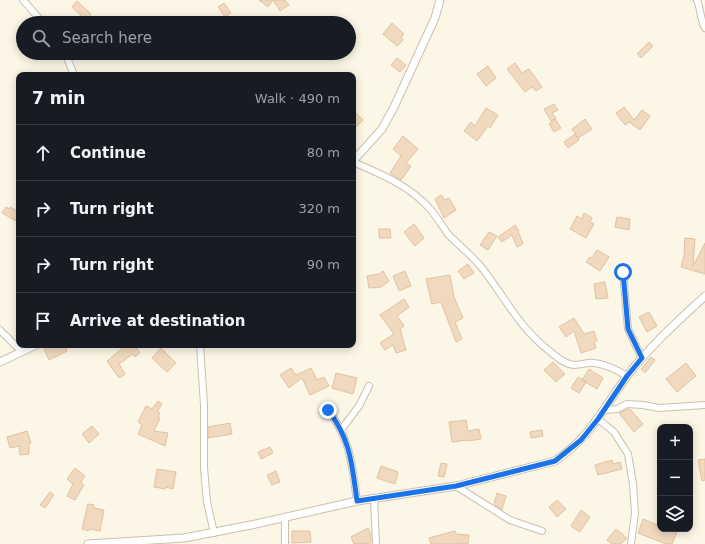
<!DOCTYPE html>
<meta charset="utf-8">
<style>
body{margin:0;font-family:"DejaVu Sans",sans-serif;background:#242831;color:#f1f3f6}
.controls{position:absolute;right:12px;bottom:12px;display:grid;overflow:hidden;border-radius:8px;box-shadow:0 2px 10px #0003}
.controls button{width:36px;height:36px;display:grid;place-items:center;padding:0;border:0;border-bottom:1px solid #363941;background:#171b24;color:#f1f3f6;font:20px sans-serif}
.stop{position:absolute;width:12px;height:12px;margin:-9px;border:3px solid #1a73e8;border-radius:50%;background:#fff}
.stop.end{background:#1a73e8;border-color:#fff;box-shadow:0 1px 4px #0008}
.list{margin:0;padding:0;list-style:none}
h2{display:flex;justify-content:space-between;align-items:center;height:52px;margin:0;padding:0 16px;font-size:17px}
h2 small{font-size:13px;font-weight:400;color:#9ea1a6}
.list li{display:grid;grid-template-columns:26px 1fr auto;gap:12px;align-items:center;box-sizing:border-box;height:56px;padding:0 16px;border-top:1px solid #363941}
.list b{display:block;font-size:15px;white-space:nowrap}
.list em{font-size:13px;font-style:normal;color:#9ea1a6}
.icon{flex:none;width:22px;height:22px;fill:none;stroke:currentColor;stroke-width:2;stroke-linecap:round;stroke-linejoin:round}
.map{position:relative;flex:none;width:705px;height:544px;overflow:hidden}
.search{position:absolute;background:#171b24;box-shadow:0 2px 10px #0003;left:16px;top:16px;width:340px;height:44px;display:flex;align-items:center;gap:10px;box-sizing:border-box;padding:0 14px;border-radius:22px;color:#9ea1a6;font-size:15px}
.panel{position:absolute;background:#171b24;box-shadow:0 2px 10px #0003;left:16px;top:72px;width:340px;height:276px;border-radius:8px}
.map>svg:first-child{display:block}
</style>
<div class="map">
<svg width="705" height="544" viewBox="0 0 705 544">
<rect width="100%" height="100%" fill="#fcf6e6"/>
<path fill="#f0d9bf" stroke="#e2c29f" d="M259 0H285L289 5 280 11 273 0 268 7Z
M77 1 91 14 86 21 72 7Z
M224 3 231 13 225 17 218 7Z
M392 23 404 34 401 37 403 40 397 46 383 34Z
M649 42 653 46 641 58 637 54Z
M397 58 406 65 400 72 391 65Z
M515 63 522 73 529 69 542 87 536 91 532 87 525 92 507 69Z
M488 66 496 78 486 86 477 74Z
M554 104 558 110 552 113 556 118 551 121 544 109Z
M624 107 634 120 642 110 650 116 640 130 629 122 625 125 616 113Z
M486 108 498 115 490 128 488 126 477 141 464 131 471 122 475 126Z
M353 110 363 120 353 130Z
M555 119 561 128 554 132 549 124Z
M585 119 592 129 578 138 572 129Z
M575 134 579 140 568 148 564 142Z
M403 136 418 149 406 163 411 166 401 180 390 173 401 156 393 149Z
M441 195 445 200 449 198 456 210 444 218 435 199Z
M6 207 9 209 10 207 19 212V216L16 221 2 213Z
M584 213 592 218 590 222 594 224 586 238 570 229 577 216 582 219Z
M617 217 630 219 629 230 615 227Z
M414 224 424 238 415 246 404 232Z
M515 225 519 231H518L523 244 517 247 512 235 502 242 498 237Z
M379 229H390L391 238H379Z
M489 232 497 236 488 250 480 245Z
M685 238 695 239 693 266 705 243V274L681 267 685 251H684Z
M597 250 609 257 600 271 586 262 590 257 592 258Z
M468 264 474 273 464 279 458 271Z
M383 271 389 281 381 287 369 288 367 276 379 274Z
M405 271 411 286 399 291 393 276Z
M450 275 454 297 463 318 455 322 462 339 456 342 441 302 432 304 426 279Z
M605 282 608 298 596 299 594 284Z
M404 299 409 307 397 316 404 326 400 329 406 350 396 353 393 345 385 350 380 343 394 334 380 315Z
M649 312 657 326 647 332 639 317Z
M574 318 584 334 594 331 597 341H594L596 348 581 353 574 331 566 337 559 327Z
M52 345H64L67 351 49 360 44 349Z
M126 345H135L140 353 135 357 133 354 119 364 125 374 119 378 107 361Z
M161 348 176 363 167 372 152 358Z
M651 357 655 360 645 373 641 369Z
M553 362 565 374 556 382 544 370Z
M686 363 696 376 677 392 666 379Z
M291 368 296 375 311 368 317 380 324 377 329 386 310 395 302 378 289 388 280 375Z
M589 369 603 378 597 389 582 380Z
M336 373 357 378 353 394 332 388Z
M578 377 586 382 579 393 571 388Z
M158 401 162 404 157 412 160 413 158 417 160 418 154 431 168 433 165 446 138 434 142 425 138 422 146 406 152 409Z
M628 409H630L643 424 634 432 619 413Z
M466 420 468 431 479 429 481 439 468 441V440L452 442 449 422Z
M230 423 232 434 208 438V427Z
M92 426 99 434 89 443 82 434Z
M542 430 543 436 531 438 530 432Z
M27 431 31 443H29V454L20 455 19 446 10 448 7 437Z
M270 447 273 453 261 459 258 452Z
M705 459V480L702 481 698 460Z
M612 460 613 464 620 462 622 469 598 475 595 465Z
M441 463 447 464 444 477 438 476Z
M381 466 398 472 395 484 377 478Z
M75 468 85 476 81 482 84 485 75 500 67 496 73 484 67 479Z
M157 469 176 472 173 489 166 487 165 489 154 487Z
M276 471 280 482 272 485 267 475Z
M50 492 54 495 45 508 40 505Z
M497 493 506 496 502 510 494 504Z
M557 500 566 509 557 517 549 507Z
M88 504 94 505V508L104 510 100 531 89 529 88 531 82 529Z
M581 510 590 517 580 532 571 526Z
M643 519 660 526V529H669L677 532 672 544H666L638 533Z
M368 528 371 535V543L354 544 351 537Z
M616 529 627 538 621 544H612L607 540Z
M292 531H310L311 542 292 543Z
M455 531 456 534 469 535 468 544 458 543V544H431L429 538Z"/>
<g fill="none" stroke-linecap="round" stroke-linejoin="round">
<defs>
<path id="minor" d="M23 0 43 23
M697 0C701 9 700 19 705 28
M65 53 74 75
M353 162C381 174 410 186 430 209 437 217 442 226 448 234 459 246 472 255 482 268 504 296 519 327 547 349 554 355 565 365 575 365 581 365 588 362 594 363 606 364 617 370 627 376
M623 272 628 329 642 358
M0 330 22 352
M200 345 204 405V468L207 502 214 533
M328 410C351 440 352 465 357 501
M605 410 617 409 627 404 643 405 659 408 705 405
M598 419 614 432 628 454 633 484 635 513 631 544
M341 430 359 406 369 386
M456 486 510 520 542 531
M374 498 376 544
M285 544V517"/>
<path id="tertiary" d="M353 161 382 129 394 107 435 18 440 0
M0 362 36 345
M88 544 184 538 251 525 357 501 456 486 555 461C591 437 603 408 628 375 650 346 678 321 705 296"/>
</defs>
<use href="#minor" stroke="#cdbfad" stroke-width="8"/>
<use href="#tertiary" stroke="#cdbfad" stroke-width="9"/>
<use href="#minor" stroke="#fff" stroke-width="6"/>
<use href="#tertiary" stroke="#fff" stroke-width="7"/>
</g>
<g fill="none" stroke-linecap="round" stroke-linejoin="round">
<path stroke="#1a73e8" stroke-width="5" d="M328 410C351 440 352 465 357 501L456 486 555 461 581 440 598 419 627 376 642 358 628 329 623 272"/>
</g>
</svg>
<div class="controls">
<button>+</button>
<button>−</button>
<button><svg class="icon" aria-label="layers" viewBox="0 0 24 24"><path d="M12 4l9 5-9 5-9-5zM3 14l9 5 9-5"/></svg></button>
</div>
<div class="stop" style="left:623px;top:272px"></div>
<div class="stop end" style="left:328px;top:410px"></div>
<div class="search"><svg class="icon" aria-label="search" viewBox="0 0 24 24"><circle cx="10" cy="10" r="6"/><path d="M15 15l6 6"/></svg>Search here</div>
<section class="panel">
<h2>7 min<small>Walk · 490 m</small></h2>
<ul class="list">
<li><svg class="icon" aria-label="ahead" viewBox="0 0 24 24"><path d="M12 20V5M6 11l6-6 6 6"/></svg><div><b>Continue</b></div><em>80 m</em></li>
<li><svg class="icon" aria-label="right" viewBox="0 0 24 24"><path d="M7 20v-9h11M14 6l5 5-5 5"/></svg><div><b>Turn right</b></div><em>320 m</em></li>
<li><svg class="icon" aria-label="right" viewBox="0 0 24 24"><path d="M7 20v-9h11M14 6l5 5-5 5"/></svg><div><b>Turn right</b></div><em>90 m</em></li>
<li><svg class="icon" aria-label="arrive" viewBox="0 0 24 24"><path d="M6 21V4h12l-3 4 3 4H6"/></svg><div><b>Arrive at destination</b></div></li>
</ul>
</section>
</div>
